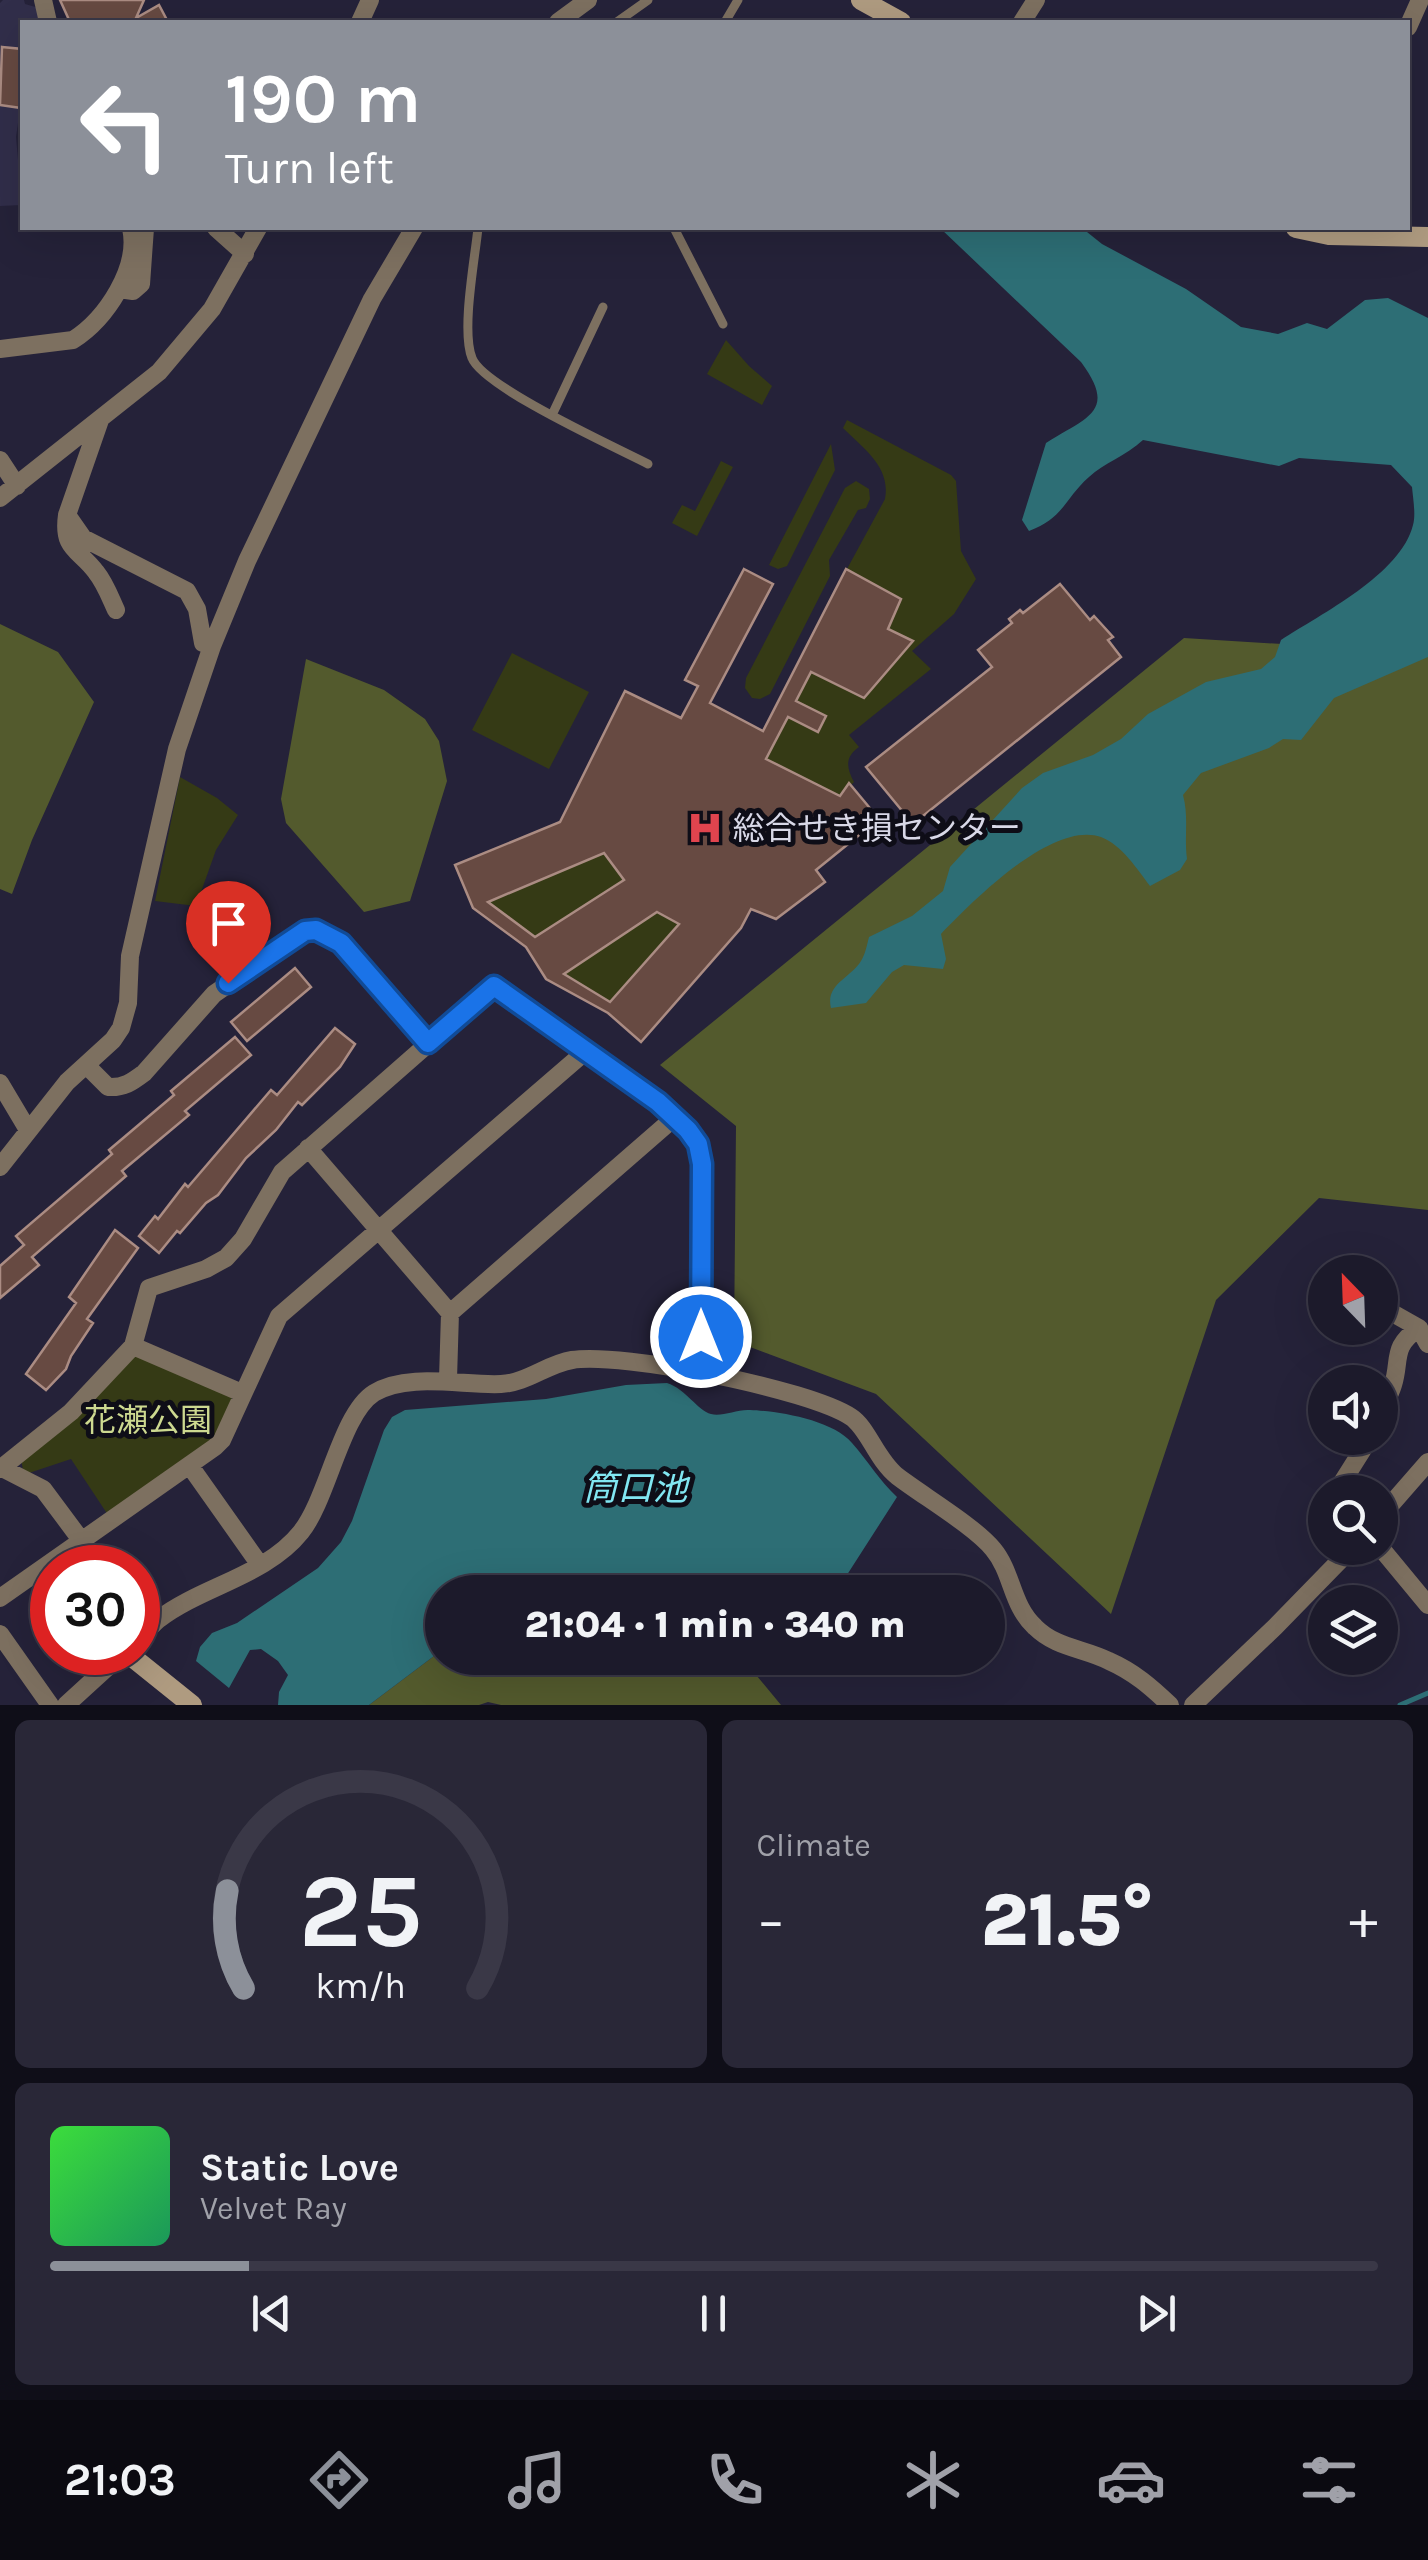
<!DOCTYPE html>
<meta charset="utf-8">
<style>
body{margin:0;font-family:Karla,"Noto Sans JP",sans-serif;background:#292737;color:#f1f3f6;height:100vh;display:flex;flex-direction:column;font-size:38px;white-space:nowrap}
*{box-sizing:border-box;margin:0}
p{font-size:32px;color:#a0a1a9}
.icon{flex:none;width:55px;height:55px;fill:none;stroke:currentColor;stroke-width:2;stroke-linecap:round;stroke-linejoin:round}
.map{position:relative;height:1705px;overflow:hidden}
.drawer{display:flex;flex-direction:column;gap:15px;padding:15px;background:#0f0e18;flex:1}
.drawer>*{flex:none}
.hud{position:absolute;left:20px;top:20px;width:1390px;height:210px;border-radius:0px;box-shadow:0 10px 40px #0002,0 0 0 2px #3a3847;background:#8c9099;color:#fff;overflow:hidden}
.needle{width:65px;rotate:337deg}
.tools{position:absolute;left:1308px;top:1255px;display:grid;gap:20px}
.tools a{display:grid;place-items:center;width:90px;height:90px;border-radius:50%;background:#1c1a2b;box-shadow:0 10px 40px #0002,0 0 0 2px #3a3847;font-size:50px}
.speed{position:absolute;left:30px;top:1545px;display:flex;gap:20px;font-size:50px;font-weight:700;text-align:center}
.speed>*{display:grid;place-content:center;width:130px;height:130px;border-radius:50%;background:#1c1a2b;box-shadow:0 10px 40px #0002,0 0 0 2px #3a3847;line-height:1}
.speed .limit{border:15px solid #d22;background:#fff;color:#111}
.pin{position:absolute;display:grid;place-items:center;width:85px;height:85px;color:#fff;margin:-102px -42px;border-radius:50% 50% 50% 0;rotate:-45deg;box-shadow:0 0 10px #0007}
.pin .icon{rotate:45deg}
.me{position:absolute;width:110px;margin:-55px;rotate:0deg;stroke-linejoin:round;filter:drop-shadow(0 0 8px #0008)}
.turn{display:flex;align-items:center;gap:35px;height:210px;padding:0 40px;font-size:45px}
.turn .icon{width:130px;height:130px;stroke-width:2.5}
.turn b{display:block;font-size:70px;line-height:85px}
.big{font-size:75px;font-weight:800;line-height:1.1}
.drawer .widget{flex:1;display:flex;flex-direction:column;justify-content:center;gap:15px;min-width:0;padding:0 35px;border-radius:15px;background:#292737}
.drawer .dial{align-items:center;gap:0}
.dial svg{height:260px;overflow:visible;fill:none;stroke:#3a3847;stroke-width:7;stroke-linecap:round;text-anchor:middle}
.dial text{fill:#f1f3f6;stroke:none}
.song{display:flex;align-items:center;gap:30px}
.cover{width:120px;height:120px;border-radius:15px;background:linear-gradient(135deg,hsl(120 70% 55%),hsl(150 70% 35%))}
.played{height:10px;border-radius:5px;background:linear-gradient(90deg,#8c9099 15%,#3a3847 15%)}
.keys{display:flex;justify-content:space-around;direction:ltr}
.heat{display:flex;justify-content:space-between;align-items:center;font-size:55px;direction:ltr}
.drawer .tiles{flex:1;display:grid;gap:15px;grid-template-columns:1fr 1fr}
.widget:last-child{grid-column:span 2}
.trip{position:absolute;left:425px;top:1575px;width:580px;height:100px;border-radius:50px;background:#1c1a2b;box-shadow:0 10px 40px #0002,0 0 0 2px #3a3847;font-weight:800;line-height:100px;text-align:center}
.tab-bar{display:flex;height:160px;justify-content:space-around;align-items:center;background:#0b0a11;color:#a0a1a9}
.tab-bar .icon{width:70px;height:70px}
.tab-bar .current{color:#8c9099}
.tab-bar b{font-size:45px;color:#f1f3f6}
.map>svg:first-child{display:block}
.built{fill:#312e4a}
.green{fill:#353a15}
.forest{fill:#535a2d}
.water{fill:#2d6e75}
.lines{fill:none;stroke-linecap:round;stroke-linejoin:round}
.stream{stroke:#2d6e75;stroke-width:5}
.building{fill:#674a42;stroke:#ab8c83;stroke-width:2.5;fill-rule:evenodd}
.lane{stroke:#7d7060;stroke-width:9}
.street{stroke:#7d7060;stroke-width:18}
.secondary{stroke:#af9b80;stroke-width:20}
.route-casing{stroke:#114b97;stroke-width:25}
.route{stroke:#1a73e8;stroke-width:18}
.labels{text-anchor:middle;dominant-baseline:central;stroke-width:10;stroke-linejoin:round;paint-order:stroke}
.poi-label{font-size:32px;fill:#d8d8e7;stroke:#0e0d17;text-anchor:start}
.park-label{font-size:32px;fill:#cdd990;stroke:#0e0d17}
.water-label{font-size:35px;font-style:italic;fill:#81e6f2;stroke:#0e0d17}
</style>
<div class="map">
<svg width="1428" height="1705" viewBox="0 0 1428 1705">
<rect width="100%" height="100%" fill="#252239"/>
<path class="built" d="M3,0H24L25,4L39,8L42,22H22V118L18,123L16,137L22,205L0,206V3Z"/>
<path class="green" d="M726,340L749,366L772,386L762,405L707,374Z
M847,420L951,475L956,481L961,551L976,579L954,614L912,651L931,669L849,735L859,747C845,757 846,767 854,782L840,796L766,760L788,717L818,732L826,717L796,701L810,672L864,698L913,642L888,629L901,599L847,569L885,499C891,467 864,449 843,428Z
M831,444L835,470L787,566L778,569L769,565Z
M721,461L733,467L697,536L672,523L682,505L695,511Z
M856,481L869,489L870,499L866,508L858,510L829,560L830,576L770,694L760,699L752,698L745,688L746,678L845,488Z
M512,653L589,692L549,769L472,730Z
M180,777L217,798L238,815L216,850L196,906L155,901Z
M604,853L624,880L535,937L488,902Z
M657,912L679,924L610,1002L564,974Z
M138,1354L231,1394L232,1399L217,1436L108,1515L71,1459L29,1473L23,1470L21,1459L131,1357Z"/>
<path class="forest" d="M0,624L58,652L94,702L32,840L12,894L0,889Z
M1184,638L1428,653V1210L1319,1198L1216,1300L1111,1614L876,1394L734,1341L736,1126L660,1065Z
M306,659L384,690L425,719L439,741L447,781L410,901L364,912L286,823L281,799Z
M438,1653L442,1654V1658H742L781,1705H501L488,1702L479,1705H369Z"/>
<path class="water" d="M940,228H1082L1102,244L1186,289L1241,327L1278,334L1307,323L1327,329L1365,300L1388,298L1428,318V657L1334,698L1301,740L1283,739L1269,748L1201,773L1183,795C1189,817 1184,836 1187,859L1180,870L1150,886C1137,869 1122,845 1101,837C1052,820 972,902 941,934L946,959L943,969L904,965L892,972L866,1003L831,1008C825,984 851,978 861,961C865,955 867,945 869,937L912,916L943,891L950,867L1022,788L1043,773L1093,755L1121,739L1148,714L1206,682L1261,669L1275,657L1281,640C1321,614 1401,574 1413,525C1416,515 1413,498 1412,487L1391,465L1299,458L1279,466L1143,440C1126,456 1104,463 1089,477C1065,498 1064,518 1029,531L1022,520L1046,443C1087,417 1118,412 1081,362Z
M667,1383C686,1389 698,1411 711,1414C722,1417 737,1409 750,1410C778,1411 833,1420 852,1443C868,1461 879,1480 897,1497L836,1592H442V1654L438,1653L369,1705H278L279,1692L288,1675L278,1661L261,1649L250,1650L229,1688L196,1661L200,1647L212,1633L237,1623L318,1568L341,1542L352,1521L384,1430L392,1417L405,1410L546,1399L626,1385Z"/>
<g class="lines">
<path class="stream" d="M1400,1705L1428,1693"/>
</g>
<path class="building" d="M60,0H144L136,18L159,5L168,22H70Z
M2,47L22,49L21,108L0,105Z
M744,569L773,584L710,703L763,731L846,569L901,599L888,629L913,641L864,698L811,672L796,701L826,716L818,732L788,717L766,759L840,796L849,783L879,819L816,870L825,882L776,919L751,909L741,928L641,1042L608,1013L546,979L526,947L473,908L455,865L560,822L625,691L681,718L698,686L685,680ZM604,853L624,880L535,937L488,902ZM657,912L679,924L610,1002L564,974Z
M1060,584L1090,620L1094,616L1113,637L1108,640L1121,657L913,824L866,767L992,667L978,650L1012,623L1009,619L1020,610L1023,613Z
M295,968L311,987L247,1041L231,1022Z
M335,1028L355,1044L340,1067L302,1105L298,1102L276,1130L246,1158L218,1195L206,1203L180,1233L177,1231L159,1253L139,1236L155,1216L158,1219L185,1184L188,1187L271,1090L277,1095Z
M235,1037L251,1055L185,1111L189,1115L122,1171L126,1176L32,1257L39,1265L0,1298V1266L24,1245L16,1236L112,1154L109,1150L174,1095L171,1091Z
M115,1230L138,1248L87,1319L93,1323L71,1356L66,1369L46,1390L26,1374L76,1303L69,1297Z"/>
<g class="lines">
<path class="lane" d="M617,22L648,0
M725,22L738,0
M478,228C475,258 461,331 472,358C483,387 615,447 648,464
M674,228L723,324
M552,415L603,307"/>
<path class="street" d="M43,0L48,22
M360,22L370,0
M558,22L588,0
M1022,22L1036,0
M1408,27L1420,0
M216,228L245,254
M119,289L133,291L141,284L145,228
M0,349L73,340C106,319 140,268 131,228
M100,420L67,515L83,538L187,591L197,609L203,643L212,646
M0,460L17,486
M0,498L159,372L212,309L258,228
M67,515C62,550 79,549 96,572C105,583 110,597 116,610
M86,1065L108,1087C124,1088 132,1082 144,1073L214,994L305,931L316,930L341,943L428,1043
M0,1083L28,1130
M308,1148L450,1313
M0,1167L67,1082L113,1040L121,1028L128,1003L130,956L177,749L212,646L247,561L372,299L414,228
M1344,1271L1345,1272
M1380,1306L1419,1328
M133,1346L242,1393
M448,1379L450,1313L674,1118
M1380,1415C1384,1405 1390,1395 1393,1385C1401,1359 1391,1347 1419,1328L1428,1344
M190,1466L260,1565
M0,1467L43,1489L81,1540
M0,1469L71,1412L133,1346L149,1288L206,1269L226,1258L243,1239L282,1172L494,986L658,1101L698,1144L702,1164L701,1371
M1336,1492L1370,1438
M1380,1517L1428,1462
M1380,1547L1428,1605
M0,1598L215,1447L222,1440L279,1316L586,1051
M0,1634L50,1705
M138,1640C145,1633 152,1625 159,1619C202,1586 266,1576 301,1532C328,1498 341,1414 374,1393C408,1372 464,1386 501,1384C527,1383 547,1364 572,1360C622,1352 809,1389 851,1417C868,1428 876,1459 897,1476C923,1496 974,1526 993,1549C1013,1573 1011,1605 1035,1627C1056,1648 1083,1648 1109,1661C1134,1672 1151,1687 1170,1705
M66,1705L124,1652
M1193,1705L1275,1627L1352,1548"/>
<path class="secondary" d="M861,0L901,22
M1296,228L1329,235L1428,237
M126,1652L192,1705"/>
</g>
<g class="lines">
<defs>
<path id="route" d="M228,983L305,931L316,930L341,943L428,1043L494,986L658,1102L688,1130L698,1144L702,1164L701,1337"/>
</defs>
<use href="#route" class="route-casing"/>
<use href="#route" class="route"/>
</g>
<defs>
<symbol id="hospital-bare" viewBox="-9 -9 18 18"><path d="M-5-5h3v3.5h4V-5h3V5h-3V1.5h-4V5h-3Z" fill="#e0444e" stroke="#0e0d17" stroke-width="2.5" paint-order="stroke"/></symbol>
</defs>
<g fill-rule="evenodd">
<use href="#hospital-bare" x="680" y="803" width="50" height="50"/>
</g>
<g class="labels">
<g class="poi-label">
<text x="733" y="828">総合せき損センター</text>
</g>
<g class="park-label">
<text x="148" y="1420">花瀬公園</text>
</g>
<g class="water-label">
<text x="635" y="1488">筒口池</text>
</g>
</g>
</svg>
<div class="tools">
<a><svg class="needle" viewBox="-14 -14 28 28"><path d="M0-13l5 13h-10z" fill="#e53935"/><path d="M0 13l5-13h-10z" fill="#a0a1a9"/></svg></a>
<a><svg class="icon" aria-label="sound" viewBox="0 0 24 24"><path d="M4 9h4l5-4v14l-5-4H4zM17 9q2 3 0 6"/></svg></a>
<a><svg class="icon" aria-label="search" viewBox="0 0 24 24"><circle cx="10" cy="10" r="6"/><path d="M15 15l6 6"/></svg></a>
<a><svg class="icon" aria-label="layers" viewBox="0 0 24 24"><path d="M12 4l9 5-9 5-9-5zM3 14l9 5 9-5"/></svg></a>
</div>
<div class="speed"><div class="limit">30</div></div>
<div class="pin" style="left:228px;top:983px;background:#d93025"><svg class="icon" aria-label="arrive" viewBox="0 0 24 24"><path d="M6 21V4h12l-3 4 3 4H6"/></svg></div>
<svg class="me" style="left:701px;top:1337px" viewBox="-20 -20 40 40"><circle r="17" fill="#1a73e8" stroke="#fff" stroke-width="3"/><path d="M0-11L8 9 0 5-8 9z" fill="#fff"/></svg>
<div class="trip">21:04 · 1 min · 340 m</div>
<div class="hud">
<div class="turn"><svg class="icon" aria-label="left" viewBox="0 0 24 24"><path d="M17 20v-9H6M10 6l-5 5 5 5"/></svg><div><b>190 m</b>Turn left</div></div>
</div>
</div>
<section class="drawer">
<div class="tiles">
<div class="widget dial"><svg viewBox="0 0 100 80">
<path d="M14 69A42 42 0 1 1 86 69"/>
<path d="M14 69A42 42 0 0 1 9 39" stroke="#8c9099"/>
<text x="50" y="56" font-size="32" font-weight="700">25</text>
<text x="50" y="72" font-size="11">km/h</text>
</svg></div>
<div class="widget"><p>Climate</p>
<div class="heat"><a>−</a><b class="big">21.5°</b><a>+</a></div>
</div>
<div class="widget">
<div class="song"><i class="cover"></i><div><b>Static Love</b><p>Velvet Ray</p></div></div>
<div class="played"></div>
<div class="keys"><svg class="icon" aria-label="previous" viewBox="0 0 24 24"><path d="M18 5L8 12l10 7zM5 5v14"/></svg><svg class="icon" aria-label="pause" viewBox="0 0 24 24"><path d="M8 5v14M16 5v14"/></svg><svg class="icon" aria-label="next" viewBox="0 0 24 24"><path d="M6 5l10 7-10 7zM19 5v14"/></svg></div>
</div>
</div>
</section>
<nav class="tab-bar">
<b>21:03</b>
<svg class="icon current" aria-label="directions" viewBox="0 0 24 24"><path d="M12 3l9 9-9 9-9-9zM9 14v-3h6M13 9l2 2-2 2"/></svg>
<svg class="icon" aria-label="music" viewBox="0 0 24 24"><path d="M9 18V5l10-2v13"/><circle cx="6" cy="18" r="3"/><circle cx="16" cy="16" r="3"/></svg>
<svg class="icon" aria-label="phone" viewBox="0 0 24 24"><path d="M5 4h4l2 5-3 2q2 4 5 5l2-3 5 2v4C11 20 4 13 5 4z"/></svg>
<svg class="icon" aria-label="climate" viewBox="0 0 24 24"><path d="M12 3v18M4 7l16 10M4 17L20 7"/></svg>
<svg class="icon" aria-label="car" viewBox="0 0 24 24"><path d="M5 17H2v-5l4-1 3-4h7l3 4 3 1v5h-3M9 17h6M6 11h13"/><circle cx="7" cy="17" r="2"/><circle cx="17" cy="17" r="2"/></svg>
<svg class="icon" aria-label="filters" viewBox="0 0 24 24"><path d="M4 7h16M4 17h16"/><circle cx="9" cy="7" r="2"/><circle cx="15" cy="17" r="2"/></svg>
</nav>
